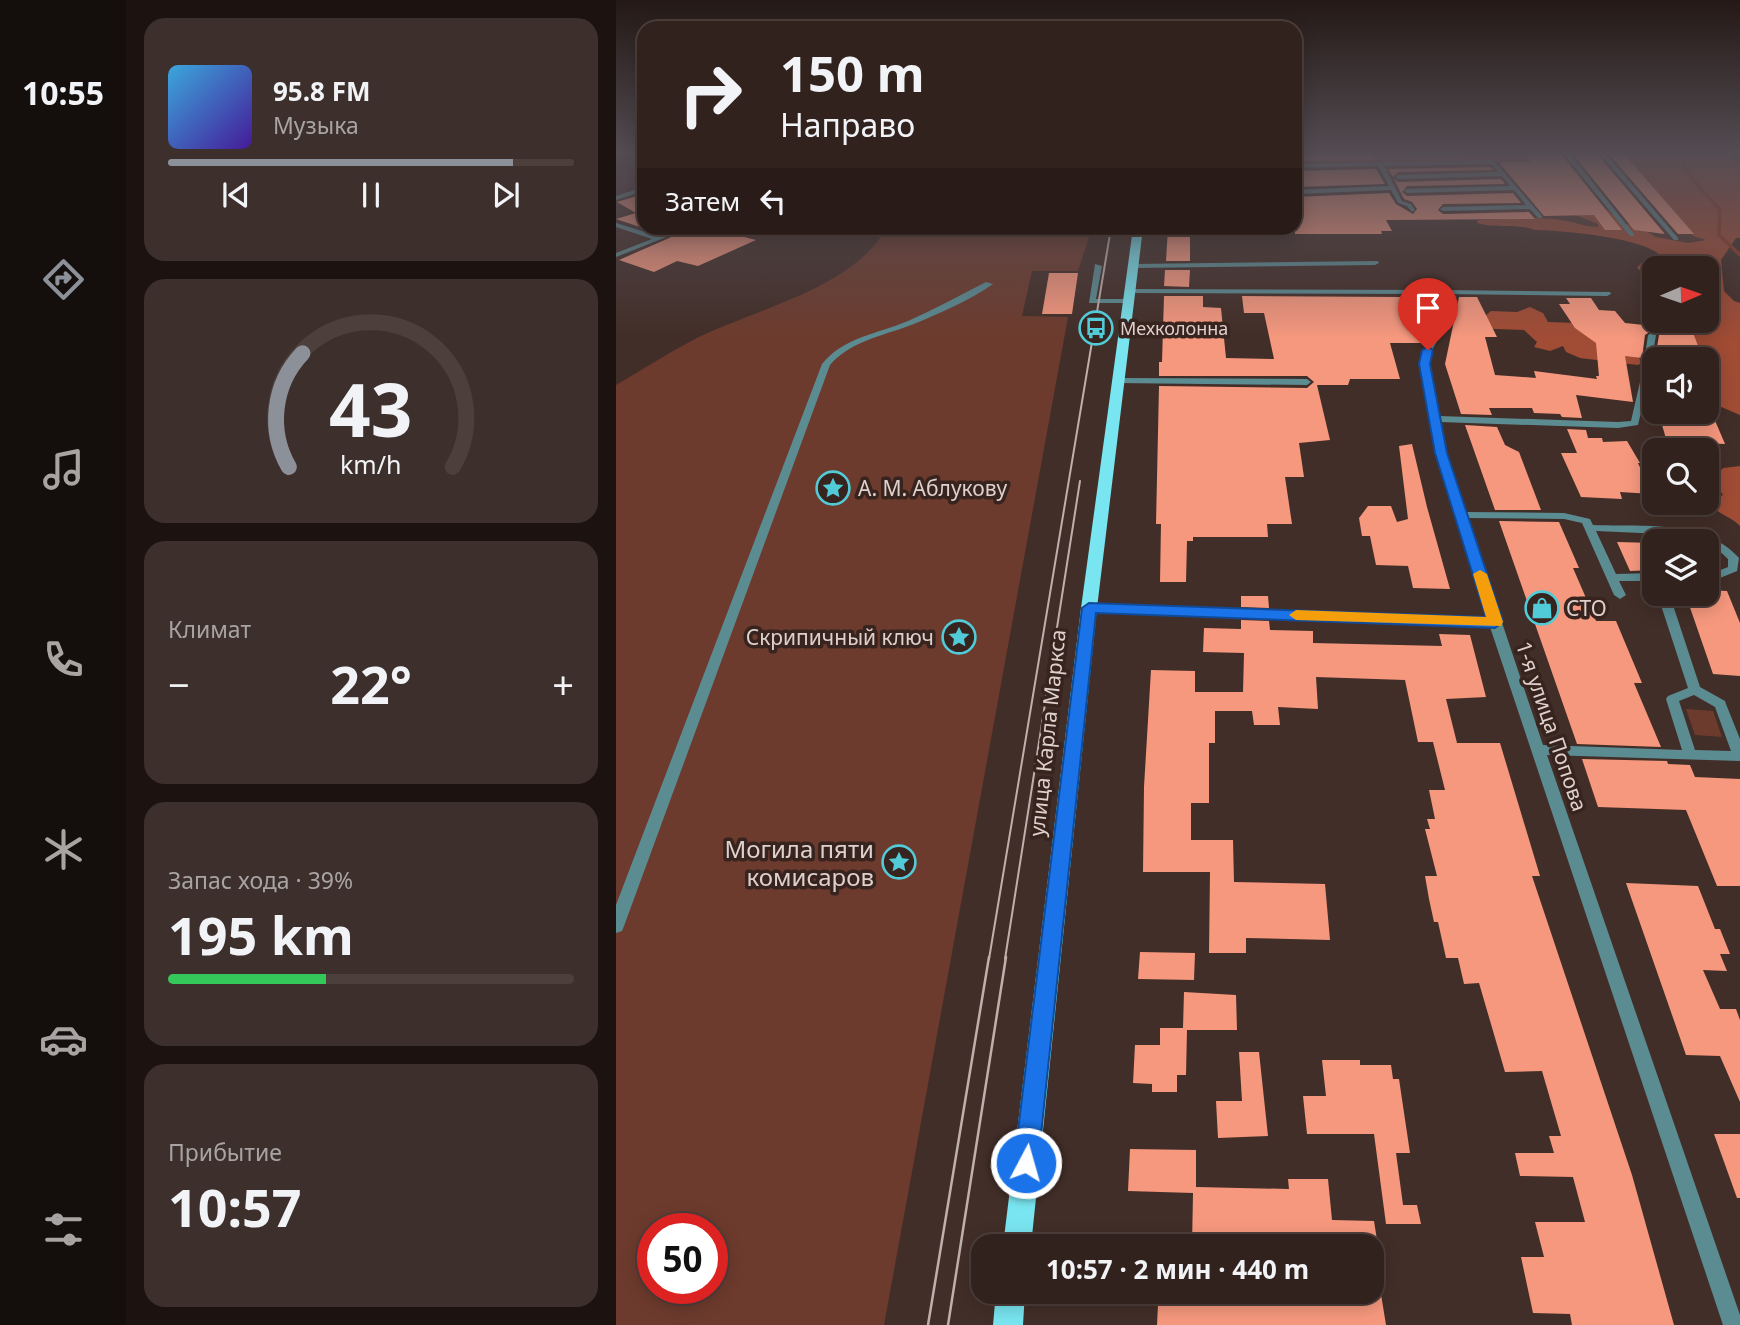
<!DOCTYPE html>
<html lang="ru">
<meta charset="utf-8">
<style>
body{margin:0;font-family:"Noto Sans",sans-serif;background:#3d2f2b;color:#f1f3f6;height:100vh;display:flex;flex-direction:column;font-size:26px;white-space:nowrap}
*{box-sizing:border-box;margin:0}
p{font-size:23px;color:#a8a4a4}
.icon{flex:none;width:38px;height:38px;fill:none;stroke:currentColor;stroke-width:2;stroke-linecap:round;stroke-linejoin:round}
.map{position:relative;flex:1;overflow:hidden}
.panel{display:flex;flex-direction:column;gap:18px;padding:18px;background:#1c1310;width:490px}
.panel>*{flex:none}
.top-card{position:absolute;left:21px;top:21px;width:665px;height:214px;border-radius:21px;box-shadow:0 4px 18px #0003,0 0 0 2px #4d3f3c;background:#32221e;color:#f1f3f6;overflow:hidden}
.needle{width:46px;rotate:88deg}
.tools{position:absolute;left:1026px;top:256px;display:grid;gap:14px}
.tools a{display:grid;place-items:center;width:77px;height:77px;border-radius:14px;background:#32221e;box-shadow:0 4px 18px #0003,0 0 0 2px #4d3f3c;font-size:35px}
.speed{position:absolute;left:21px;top:1213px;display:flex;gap:14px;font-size:35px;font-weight:700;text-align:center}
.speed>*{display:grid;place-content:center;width:91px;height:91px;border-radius:50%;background:#32221e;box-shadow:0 4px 18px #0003,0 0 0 2px #4d3f3c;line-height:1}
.speed .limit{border:10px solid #d22;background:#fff;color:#111}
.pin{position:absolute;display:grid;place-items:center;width:60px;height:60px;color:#fff;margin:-72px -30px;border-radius:50% 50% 50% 0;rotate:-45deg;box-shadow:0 0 7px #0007}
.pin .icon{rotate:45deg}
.me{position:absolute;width:77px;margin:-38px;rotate:6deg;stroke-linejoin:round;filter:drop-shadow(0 0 5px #0008)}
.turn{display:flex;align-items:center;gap:24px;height:147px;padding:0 28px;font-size:32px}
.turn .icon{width:91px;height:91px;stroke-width:2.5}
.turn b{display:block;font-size:49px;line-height:60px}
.then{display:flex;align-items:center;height:66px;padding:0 28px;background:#0003;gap:14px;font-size:26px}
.big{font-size:52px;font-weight:700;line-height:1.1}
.panel .widget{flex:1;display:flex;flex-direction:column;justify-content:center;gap:10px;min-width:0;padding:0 24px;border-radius:21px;background:#3d2f2b}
.panel .dial{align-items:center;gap:0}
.dial svg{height:182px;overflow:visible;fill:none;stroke:#4d3f3c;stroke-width:7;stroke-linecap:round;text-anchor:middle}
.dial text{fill:#f1f3f6;stroke:none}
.song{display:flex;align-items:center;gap:21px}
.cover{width:84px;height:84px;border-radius:10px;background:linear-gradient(135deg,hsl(200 70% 55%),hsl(260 70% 35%))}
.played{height:7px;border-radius:4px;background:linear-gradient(90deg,#8c9099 85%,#4d3f3c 85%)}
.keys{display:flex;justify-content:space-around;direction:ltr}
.heat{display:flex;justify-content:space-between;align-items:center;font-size:38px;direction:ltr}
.charge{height:10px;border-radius:5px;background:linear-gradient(90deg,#34c759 39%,#4d3f3c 0)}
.trip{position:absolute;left:355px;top:1234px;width:413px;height:70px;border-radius:21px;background:#32221e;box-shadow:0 4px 18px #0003,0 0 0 2px #4d3f3c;font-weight:700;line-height:70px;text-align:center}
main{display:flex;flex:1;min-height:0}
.menu{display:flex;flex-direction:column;width:126px;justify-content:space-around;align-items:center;background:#140e0c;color:#a8a4a4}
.menu .icon{width:49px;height:49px}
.menu .current{color:#8c9099}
.menu b{font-size:32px;color:#f1f3f6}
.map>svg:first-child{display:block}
.built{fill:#51362e}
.green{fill:#6d3b2d;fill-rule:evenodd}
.forest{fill:#a14c35}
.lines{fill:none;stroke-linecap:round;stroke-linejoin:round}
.stream{stroke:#8d3a23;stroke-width:3.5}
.building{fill:#f6987e}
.minor{fill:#5b8c92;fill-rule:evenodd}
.major{fill:#79e5f0;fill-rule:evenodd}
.tram-far1{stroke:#bfb0ad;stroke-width:2}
.tram{stroke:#bfb0ad;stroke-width:2.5}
.route{fill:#1a73e8;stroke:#114b97;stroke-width:2}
.slow{fill:#f59e0b}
.labels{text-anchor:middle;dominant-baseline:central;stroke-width:7;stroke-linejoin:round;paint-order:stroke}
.far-poi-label{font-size:18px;fill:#ded0cd;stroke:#38241e;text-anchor:start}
.poi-label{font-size:21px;fill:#ded0cd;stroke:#38241e;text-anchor:start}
.street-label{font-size:21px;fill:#ded0cd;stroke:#38241e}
.near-poi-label{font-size:24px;fill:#ded0cd;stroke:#38241e;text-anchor:end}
</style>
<main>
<nav class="menu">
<b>10:55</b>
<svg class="icon current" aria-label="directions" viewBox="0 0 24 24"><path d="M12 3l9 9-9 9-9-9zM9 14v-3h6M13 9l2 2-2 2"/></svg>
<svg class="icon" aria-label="music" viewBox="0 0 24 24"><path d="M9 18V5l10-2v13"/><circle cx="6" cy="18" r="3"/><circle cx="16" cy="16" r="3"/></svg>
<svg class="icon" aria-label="phone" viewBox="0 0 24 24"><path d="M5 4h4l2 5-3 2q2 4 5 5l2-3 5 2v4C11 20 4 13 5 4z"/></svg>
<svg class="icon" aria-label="climate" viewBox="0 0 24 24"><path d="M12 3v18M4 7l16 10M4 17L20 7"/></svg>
<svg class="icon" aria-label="car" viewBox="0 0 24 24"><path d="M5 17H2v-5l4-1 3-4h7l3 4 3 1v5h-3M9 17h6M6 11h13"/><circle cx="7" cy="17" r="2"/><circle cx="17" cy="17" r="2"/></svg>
<svg class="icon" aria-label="filters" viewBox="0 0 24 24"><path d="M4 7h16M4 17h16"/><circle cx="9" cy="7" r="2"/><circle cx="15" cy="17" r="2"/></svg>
</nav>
<section class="panel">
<div class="widget">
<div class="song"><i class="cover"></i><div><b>95.8 FM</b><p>Музыка</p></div></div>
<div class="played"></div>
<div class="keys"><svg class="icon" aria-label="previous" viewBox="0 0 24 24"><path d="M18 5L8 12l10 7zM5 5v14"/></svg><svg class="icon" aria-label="pause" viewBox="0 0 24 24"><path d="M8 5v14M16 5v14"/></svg><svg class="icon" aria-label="next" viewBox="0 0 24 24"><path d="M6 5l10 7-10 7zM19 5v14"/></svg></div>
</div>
<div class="widget dial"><svg viewBox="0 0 100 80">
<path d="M14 69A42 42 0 1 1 86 69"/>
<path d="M14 69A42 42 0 0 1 20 19" stroke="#8c9099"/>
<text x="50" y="56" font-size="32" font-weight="700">43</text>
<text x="50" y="72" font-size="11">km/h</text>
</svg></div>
<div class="widget"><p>Климат</p>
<div class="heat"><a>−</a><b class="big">22°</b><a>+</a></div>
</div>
<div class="widget"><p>Запас хода · 39%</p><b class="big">195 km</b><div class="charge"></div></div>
<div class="widget"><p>Прибытие</p><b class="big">10:57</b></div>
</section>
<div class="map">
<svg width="1124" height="1325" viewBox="0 0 1124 1325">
<rect width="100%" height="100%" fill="#422e28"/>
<path class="built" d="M679,154H1027L1106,252L787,201L765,166L679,165Z"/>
<path class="green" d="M270,228H476L462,271H416L406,316L452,317L268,1325H0V385C26,370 52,353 79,339C136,310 239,288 270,228ZM37,1228H96V1288H37Z
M1070,709L1097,711L1106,737L1079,735Z"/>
<path class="forest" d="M782,154H903L923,160L971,193L1007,223L1025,228L1040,237L1072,243L1090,240L1077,236L1010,162L1011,156L1112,154L1124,163V238H1120L1105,260L1108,291L1118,301L1124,303V415L1103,406L1090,394V359H1085L1065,328L1051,320H1090V268H1038V281L1021,268L1026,262L1049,260C1034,237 948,231 919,230C900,223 881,229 861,223L862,220C890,220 923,215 950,221C962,223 970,227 982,227V224L925,201L891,164L885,161L693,163L766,158Z
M914,307L927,313L932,322L960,323L1016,346L1026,363L1022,365L964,358L950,352L947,346L934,351L918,347L921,342L908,330L855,328L875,311L901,312Z
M1124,466V526C1115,516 1101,515 1094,502L1107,495L1097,479L1107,468Z"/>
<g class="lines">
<path class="stream" d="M1063,154L1077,180L1104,210L1103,235L1124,255"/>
</g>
<path class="building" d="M679,154H755L760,160L679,161Z
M910,154H945L1006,230H989L978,215L928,216L885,165L884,162H915Z
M957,154H981L1049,234L1018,230Z
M993,154H1008L1078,234H1062Z
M874,167L877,170L782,172L777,177L772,169Z
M760,169L769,184L679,187V171Z
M778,179L782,182L885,179L889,184L791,186L786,192L791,196L897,193L905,203L827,204L822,210L827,214L913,212L919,219L770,220L776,231H765L766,234H679V197L773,193L780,204L797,214L801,209L796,202L788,199Z
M28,194V228H58L42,233L0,219L20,213L1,202Z
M76,228H93L140,240L82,266L61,261L38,272L3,260Z
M552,228H574V261H550Z
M549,270H574L573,287L548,286Z
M433,273H462L456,314H426Z
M548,296H587V307L605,308L610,358L658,359L648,313H628L626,296L787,297L806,343H774L784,379H734L732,385H701L714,440L683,443L688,477H669L676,524H651L652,537H577V541H571L570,582H544L545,524H540L543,386L691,388L698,382L691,376H543V362H546Z
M843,297H861L881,337H869L879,375L920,378L918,371L981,379L980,376H983L980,343L959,328L943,304H954L950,298H975L983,310L999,311L1009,323L1076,330L1087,359H1039L1043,335L1035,331L1029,335L1026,358L1009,356L1017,402L960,395L966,418L946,417L944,414L918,413L916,408H873L876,415L845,414L829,364Z
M1068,411H1095L1109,444L1051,442L1044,418L1071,420Z
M849,425L881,427L889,445L903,452L925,510H879Z
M951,429L970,430L972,438H986L987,442L1011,441L1024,463H1022L1036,494L1004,492L1006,499L965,497L945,453H961Z
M796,444L811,507L834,589L797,588L792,566L760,565L754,536H746L743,518L752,506H775L781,522L792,519L783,446Z
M883,521L943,522L963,568H957L980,621H1000L1026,683H1018L1045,747L961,744Z
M1001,542L1038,543V570L1014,571Z
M1090,590L1111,591L1124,623V676L1097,674L1069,593H1090Z
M625,596H652L653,608L625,607Z
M625,620L653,621L654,630L697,631V643L826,646L823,634L854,635L870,697L830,699L841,743H884L924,876H916L1016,1175L1058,1325H956L954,1314L917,1313L905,1257H928L919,1222H969L957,1177L904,1176L899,1153H938L933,1136H945L926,1071L889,1072L863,983L848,984L842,958H830L822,922H818L813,899L809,876H821L809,829H814L811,819H819L813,790H829L817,742H802L789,680L700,677L702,709L662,707L664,725H638L636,711H599V743H593V803H575V840H617L618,882L709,884L714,940L630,938V953H593L594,872H527L528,787L535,670L579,671V692H627L628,653L587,652L588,628L625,629Z
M966,759L1051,761L1052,764L1074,765L1079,777L1124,779V886H1101L1070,810L982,807Z
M1010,883L1082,886L1099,929H1104L1114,954H1104L1111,971L1087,970L1104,1009H1120L1124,1020V1102L1104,1056L1070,1055Z
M524,952L579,953L578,980L522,979Z
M568,992L620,995L621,1030H571L570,1075H561V1092H536V1084L517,1083L519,1045H544V1028H567Z
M623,1052H643L652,1136L602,1138L600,1101H626Z
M706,1060H744V1065H775L777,1079H783L794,1153H780L787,1205H801L805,1224H770L758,1134H691L687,1096H710Z
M1098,1134H1124V1198H1121Z
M514,1149L580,1150V1187L673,1189L672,1179H712L716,1220L758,1221L762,1246H576L577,1193L512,1191Z
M600,1294H765L770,1325H541L542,1305H585Z"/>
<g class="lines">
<path class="minor" d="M758,154L765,155L848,154L845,156L763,159Z
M948,154H954L1018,234V236H1014Z
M984,154H990L1062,238V240H1058Z
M877,160L926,216V218H922L914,209L827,211L824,209L827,207L910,205L898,190L791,193L788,191L791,189L894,186L886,176L782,179L779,177L782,175L883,172L875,164L768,166L786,201L795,204L799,210L796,212L791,206L782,203L775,190L679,194V190L773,186L762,166L679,168V164Z
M28,187V191L0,200V196Z
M0,223L42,236L65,228H73L0,257V253L36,239L0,227Z
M762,261L763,263L759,265L518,268L514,266L518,264Z
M479,264L486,266L480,299H517V303H473Z
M370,282L377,284C357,299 312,319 287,328C261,337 233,343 214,365L8,926L6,931L0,933V905L206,364C228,337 261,334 292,321C319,309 344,295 370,282Z
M512,289L825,290L994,292L995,294L991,296L829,294V327L816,350L813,364L823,416L1002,422L1015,421L1027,369L1032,335L1036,333L1040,335L1033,379L1022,425L1002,428L824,422L830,453L849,512L948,513L974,519L977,525C1025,527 1089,519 1123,558L1121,571L1104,578H1090V571H1102L1112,567V559L1098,546L1090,543V541H1084L1070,535L980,531L1000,574L1038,573V581H1003L1010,595L1004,599L998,595L966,523L948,519L851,518L927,745L1066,750L1050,699L1052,696L1072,688L1041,593H1053L1084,687L1109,701L1110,704L1124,739V761L931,755L1124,1315V1325H1107L874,627L473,612L467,608L473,604L872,619L820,453L805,364L808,350L821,327V294L515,293L511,291ZM1078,695L1099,707L1115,751L1079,750L1063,701Z
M503,378L691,379L695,382L691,385L500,383V379Z"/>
<path class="major" d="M517,228H527L481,608L415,1246H387L465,608Z
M380,1292H409L407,1325H377Z"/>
<path class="tram-far1" d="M373,959L495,228
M389,959L464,481"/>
<path class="tram" d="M312,1325L373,957
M332,1325L390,957"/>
</g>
<linearGradient id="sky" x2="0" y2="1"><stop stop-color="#241916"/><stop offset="0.45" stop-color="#544c53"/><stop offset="1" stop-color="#544c53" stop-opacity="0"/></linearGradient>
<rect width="1124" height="339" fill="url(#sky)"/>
<path class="route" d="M812,347L817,350L814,364L831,453L887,622L879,628L480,613L422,1163L419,1171L410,1175L401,1171L398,1163L466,608L473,603L870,617L819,453L803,364L806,350Z"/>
<path class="slow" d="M864,570L871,574L887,622L885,626L680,620L673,615L680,610L870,617L857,574Z"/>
<defs>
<symbol id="bus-ring" viewBox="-11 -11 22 22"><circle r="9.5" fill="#38241e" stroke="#52cbd8" stroke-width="1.5"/><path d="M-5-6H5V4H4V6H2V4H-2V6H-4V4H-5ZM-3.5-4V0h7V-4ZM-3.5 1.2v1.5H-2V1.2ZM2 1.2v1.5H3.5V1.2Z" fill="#52cbd8"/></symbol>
<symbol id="sight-ring" viewBox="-11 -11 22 22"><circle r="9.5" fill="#38241e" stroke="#52cbd8" stroke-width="1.5"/><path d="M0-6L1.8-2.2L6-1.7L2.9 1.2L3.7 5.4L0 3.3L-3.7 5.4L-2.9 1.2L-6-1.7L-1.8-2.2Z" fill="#52cbd8"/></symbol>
<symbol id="shop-ring" viewBox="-11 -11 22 22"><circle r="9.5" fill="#38241e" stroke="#52cbd8" stroke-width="1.5"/><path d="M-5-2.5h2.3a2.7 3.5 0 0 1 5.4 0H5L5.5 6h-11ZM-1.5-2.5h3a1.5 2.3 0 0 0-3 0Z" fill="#52cbd8"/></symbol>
</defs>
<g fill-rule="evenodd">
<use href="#bus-ring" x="461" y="309" width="38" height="38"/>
<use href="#sight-ring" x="198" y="469" width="38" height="38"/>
<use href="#shop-ring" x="907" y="589" width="38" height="38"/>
<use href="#sight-ring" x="324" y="618" width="38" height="38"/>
<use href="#sight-ring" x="264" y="843" width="38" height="38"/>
</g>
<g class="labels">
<g class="far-poi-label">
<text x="504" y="328">Мехколонна</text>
</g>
<g class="poi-label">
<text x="242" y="488">А. М. Аблукову</text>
<text x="950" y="608">СТО</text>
<text x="318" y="637" text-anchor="end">Скрипичный ключ</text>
</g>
<g class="street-label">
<text transform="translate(936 726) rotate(71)">1-я улица Попова</text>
<text transform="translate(431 733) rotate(-84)">улица Карла Маркса</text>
</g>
<g class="near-poi-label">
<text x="258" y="848">Могила пяти<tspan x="258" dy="28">комисаров</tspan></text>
</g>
</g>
</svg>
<div class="tools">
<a><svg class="needle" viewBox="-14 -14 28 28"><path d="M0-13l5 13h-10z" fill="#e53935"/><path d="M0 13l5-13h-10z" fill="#a8a4a4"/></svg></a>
<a><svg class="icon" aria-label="sound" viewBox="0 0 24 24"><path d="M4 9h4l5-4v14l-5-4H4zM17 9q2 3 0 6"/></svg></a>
<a><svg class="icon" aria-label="search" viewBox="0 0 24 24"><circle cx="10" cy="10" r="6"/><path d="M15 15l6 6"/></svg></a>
<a><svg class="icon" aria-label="layers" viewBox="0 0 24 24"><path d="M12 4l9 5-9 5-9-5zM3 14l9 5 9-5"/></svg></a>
</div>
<div class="speed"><div class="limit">50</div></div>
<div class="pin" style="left:812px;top:350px;background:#d93025"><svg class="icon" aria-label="arrive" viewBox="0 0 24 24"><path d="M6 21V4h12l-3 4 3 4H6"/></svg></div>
<svg class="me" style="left:410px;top:1163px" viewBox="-20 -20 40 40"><circle r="17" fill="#1a73e8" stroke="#fff" stroke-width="3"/><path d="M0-11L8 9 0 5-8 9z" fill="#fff"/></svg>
<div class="trip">10:57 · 2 мин · 440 m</div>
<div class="top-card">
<div class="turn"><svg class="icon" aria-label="right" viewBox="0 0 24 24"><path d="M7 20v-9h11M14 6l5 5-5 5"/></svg><div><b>150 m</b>Направо</div></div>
<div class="then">Затем<svg class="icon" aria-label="left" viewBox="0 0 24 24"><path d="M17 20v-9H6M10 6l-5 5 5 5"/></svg></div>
</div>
</div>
</main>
